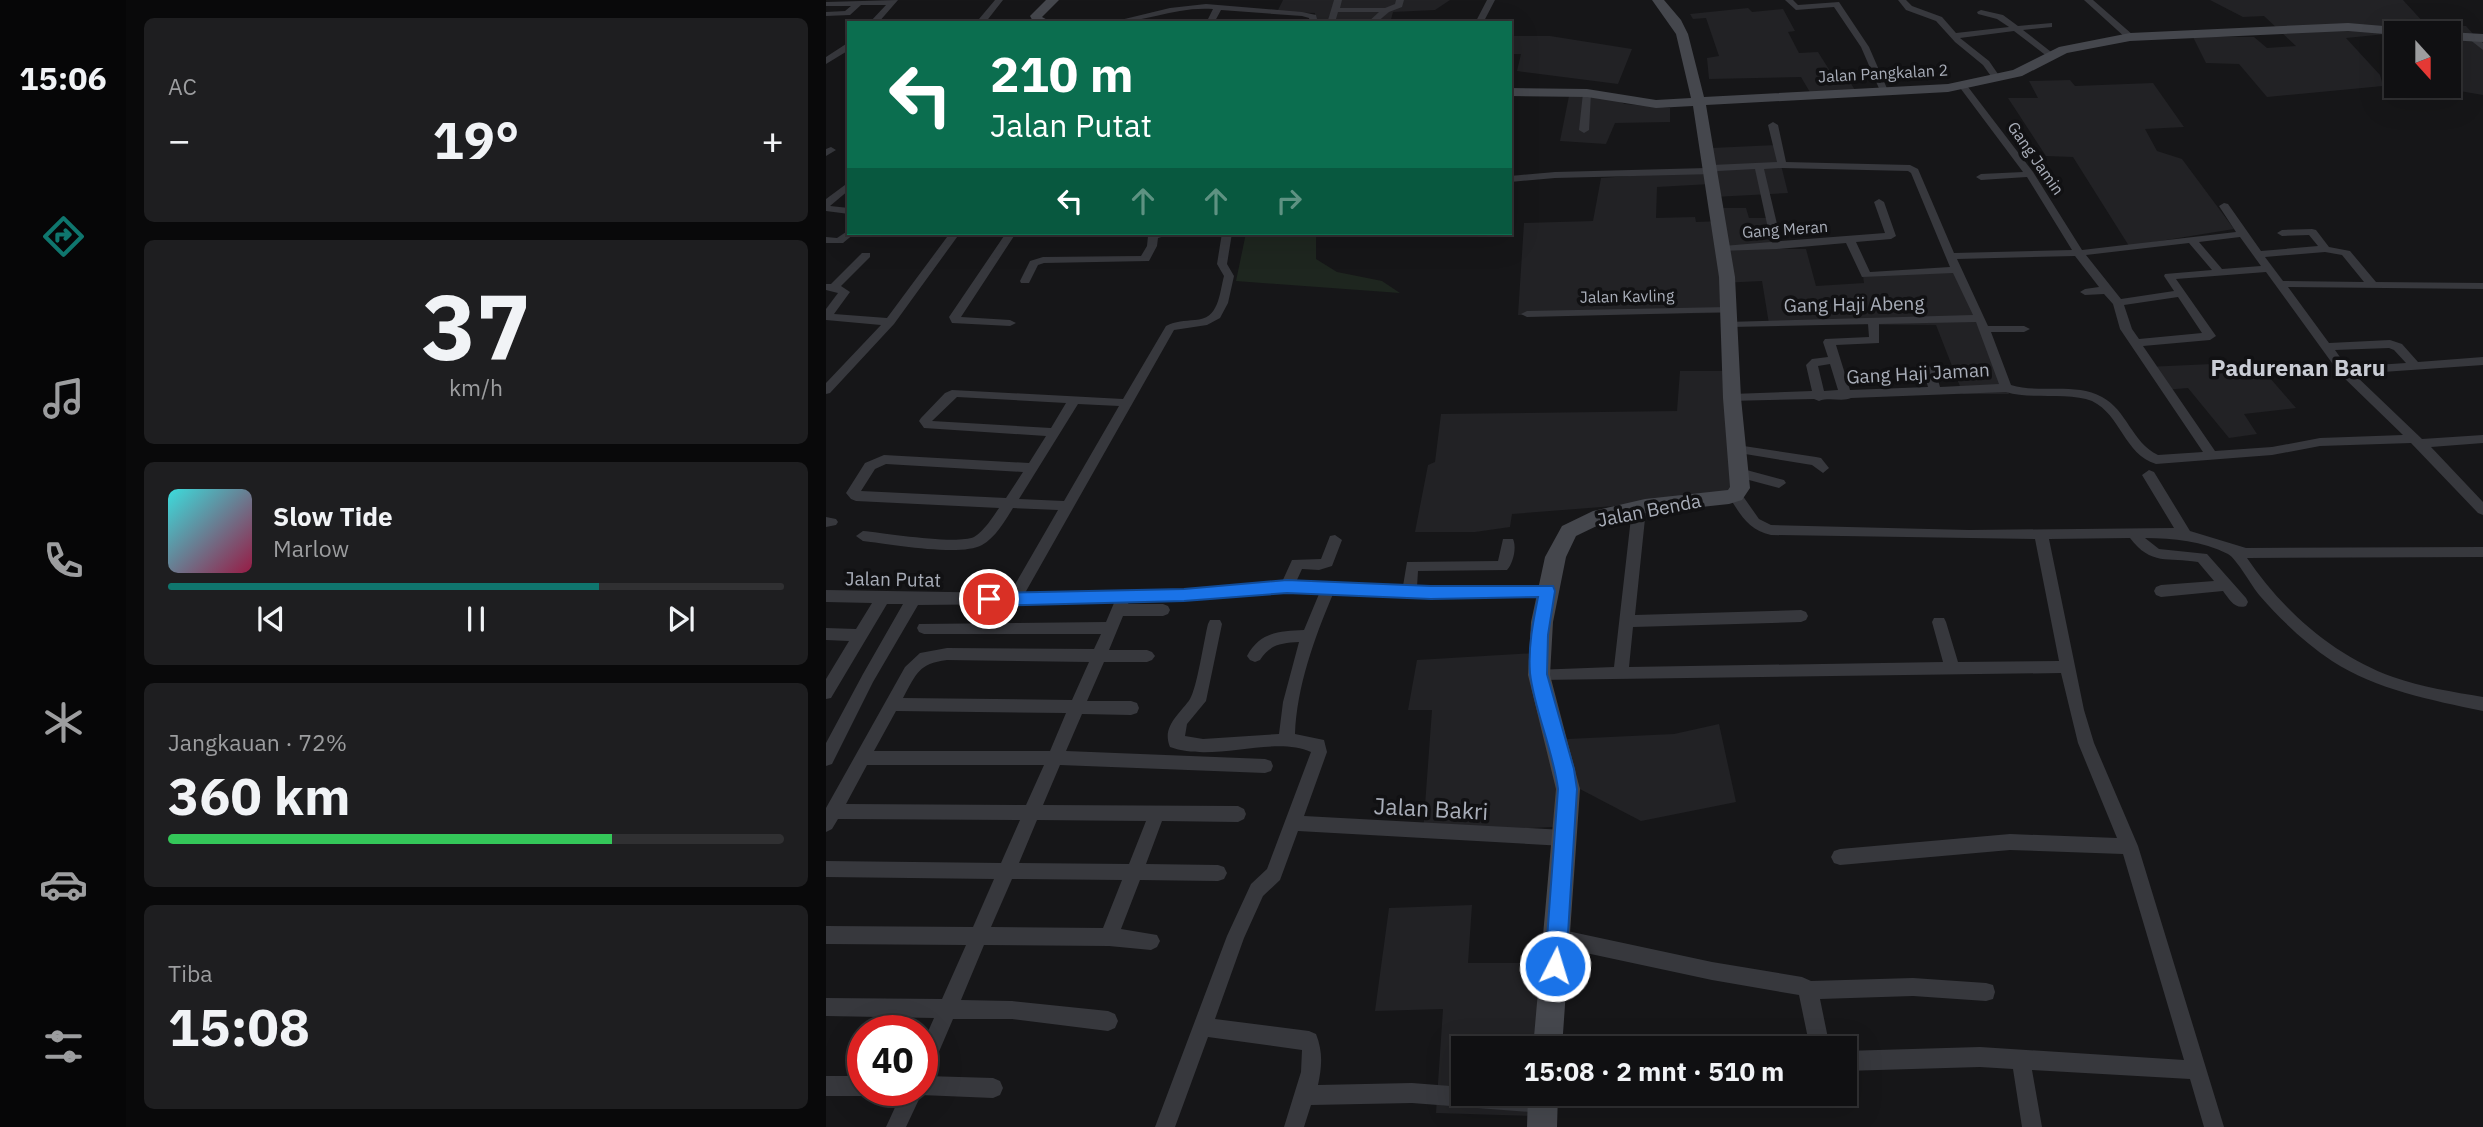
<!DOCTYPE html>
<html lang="id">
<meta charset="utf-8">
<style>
body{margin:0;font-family:"IBM Plex Sans",sans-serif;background:#1e1e20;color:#f1f3f6;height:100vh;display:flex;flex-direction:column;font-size:26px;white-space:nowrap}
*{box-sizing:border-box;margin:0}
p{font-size:23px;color:#9c9d9f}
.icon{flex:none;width:38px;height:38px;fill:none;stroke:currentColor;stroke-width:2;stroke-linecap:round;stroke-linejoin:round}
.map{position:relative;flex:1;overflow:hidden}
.details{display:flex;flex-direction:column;gap:18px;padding:18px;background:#09090a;width:700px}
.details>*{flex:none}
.hud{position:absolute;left:21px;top:21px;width:665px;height:214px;border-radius:0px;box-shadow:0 7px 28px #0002,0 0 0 2px #303032;background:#0b6e4f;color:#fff;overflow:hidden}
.needle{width:46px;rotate:159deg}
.buttons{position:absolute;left:1558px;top:21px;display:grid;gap:14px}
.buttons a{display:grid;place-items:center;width:77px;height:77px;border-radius:0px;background:#101012;box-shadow:0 7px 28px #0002,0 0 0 2px #303032;font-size:35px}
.speed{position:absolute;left:21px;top:1015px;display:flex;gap:14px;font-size:35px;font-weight:700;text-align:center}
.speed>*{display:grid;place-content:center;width:91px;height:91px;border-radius:50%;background:#101012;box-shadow:0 7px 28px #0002,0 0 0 2px #303032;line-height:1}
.speed .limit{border:10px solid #d22;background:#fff;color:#111}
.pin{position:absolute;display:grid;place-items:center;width:60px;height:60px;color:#fff;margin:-30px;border:4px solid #fff;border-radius:50%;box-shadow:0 2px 7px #0007}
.me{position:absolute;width:77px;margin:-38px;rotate:5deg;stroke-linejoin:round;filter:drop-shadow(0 0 5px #0008)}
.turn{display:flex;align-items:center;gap:24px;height:147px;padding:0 28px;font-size:32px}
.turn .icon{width:91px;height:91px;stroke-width:2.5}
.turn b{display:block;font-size:49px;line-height:60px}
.lanes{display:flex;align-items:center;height:66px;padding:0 28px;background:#0003;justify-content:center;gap:35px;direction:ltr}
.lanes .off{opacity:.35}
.big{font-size:52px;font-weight:800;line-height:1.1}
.details .widget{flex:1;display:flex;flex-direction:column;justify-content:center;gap:10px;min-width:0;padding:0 24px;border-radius:10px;background:#1e1e20}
.details .dial{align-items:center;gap:0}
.dial b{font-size:91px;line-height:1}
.song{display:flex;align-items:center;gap:21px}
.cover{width:84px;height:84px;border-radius:10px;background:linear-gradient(135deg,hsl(180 70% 55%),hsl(340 70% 35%))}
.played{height:7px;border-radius:4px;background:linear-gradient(90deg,#0f766e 70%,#303032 70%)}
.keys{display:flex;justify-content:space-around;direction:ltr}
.heat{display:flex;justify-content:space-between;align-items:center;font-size:38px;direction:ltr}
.charge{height:10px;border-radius:5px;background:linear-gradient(90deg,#34c759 72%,#303032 0)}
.trip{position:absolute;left:625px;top:1036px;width:406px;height:70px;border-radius:0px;background:#101012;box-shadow:0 7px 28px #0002,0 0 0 2px #303032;font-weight:800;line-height:70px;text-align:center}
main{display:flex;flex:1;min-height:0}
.dock{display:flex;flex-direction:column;width:126px;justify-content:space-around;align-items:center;background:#060607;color:#9c9d9f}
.dock .icon{width:49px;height:49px}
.dock .selected{color:#0f766e}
.dock b{font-size:32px;color:#f1f3f6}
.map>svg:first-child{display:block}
.built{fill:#222225}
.green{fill:#1e261f}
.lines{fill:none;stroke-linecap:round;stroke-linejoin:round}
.street{fill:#37383d;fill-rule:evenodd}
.secondary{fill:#45474d;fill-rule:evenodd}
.route{fill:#1a73e8;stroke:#114b97;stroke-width:2}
.labels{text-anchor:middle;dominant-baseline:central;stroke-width:7;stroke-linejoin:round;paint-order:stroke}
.far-street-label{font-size:16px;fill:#a8adb8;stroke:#111113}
.street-label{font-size:19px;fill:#a8adb8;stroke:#111113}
.quarter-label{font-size:23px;font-weight:bold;fill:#c9ccd4;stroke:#111113}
.near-street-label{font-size:23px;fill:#a8adb8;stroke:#111113}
</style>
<main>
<nav class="dock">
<b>15:06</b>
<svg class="icon selected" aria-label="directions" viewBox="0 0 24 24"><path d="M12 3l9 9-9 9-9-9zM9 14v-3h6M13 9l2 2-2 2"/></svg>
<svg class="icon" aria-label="music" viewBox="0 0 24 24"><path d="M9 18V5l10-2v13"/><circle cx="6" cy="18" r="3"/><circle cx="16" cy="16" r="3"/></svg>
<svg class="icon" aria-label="phone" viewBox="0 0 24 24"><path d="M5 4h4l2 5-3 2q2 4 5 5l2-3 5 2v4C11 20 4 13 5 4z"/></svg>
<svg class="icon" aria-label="climate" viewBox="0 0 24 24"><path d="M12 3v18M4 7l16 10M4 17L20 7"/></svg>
<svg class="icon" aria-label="car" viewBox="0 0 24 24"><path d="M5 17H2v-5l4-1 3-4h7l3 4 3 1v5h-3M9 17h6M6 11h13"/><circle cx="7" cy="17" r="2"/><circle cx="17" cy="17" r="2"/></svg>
<svg class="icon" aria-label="filters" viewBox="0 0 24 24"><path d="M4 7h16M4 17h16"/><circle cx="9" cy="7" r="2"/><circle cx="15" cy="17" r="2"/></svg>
</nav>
<section class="details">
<div class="widget"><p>AC</p>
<div class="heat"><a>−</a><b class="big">19°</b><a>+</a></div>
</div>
<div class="widget dial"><b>37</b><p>km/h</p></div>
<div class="widget">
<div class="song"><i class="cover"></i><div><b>Slow Tide</b><p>Marlow</p></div></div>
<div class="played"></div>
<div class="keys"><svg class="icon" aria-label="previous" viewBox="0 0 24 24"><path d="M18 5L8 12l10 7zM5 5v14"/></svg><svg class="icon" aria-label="pause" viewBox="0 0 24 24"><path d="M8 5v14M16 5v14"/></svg><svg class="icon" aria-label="next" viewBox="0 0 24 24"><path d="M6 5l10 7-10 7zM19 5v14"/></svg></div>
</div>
<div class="widget"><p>Jangkauan · 72%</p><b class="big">360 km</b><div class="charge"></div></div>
<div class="widget"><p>Tiba</p><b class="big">15:08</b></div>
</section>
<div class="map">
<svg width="1657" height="1127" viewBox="0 0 1657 1127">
<rect width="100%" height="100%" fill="#161618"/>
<path class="built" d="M457,0H624L609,10L567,12L564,23H487L489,13L451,12Z
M1384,0H1577L1599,24L1640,26L1657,45V95L1622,89L1617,86H1622V33H1570L1520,38L1554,75L1557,86L1441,97L1413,64L1380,63L1367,37H1428L1441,48L1470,46L1438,16L1417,17Z
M922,8L926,12L957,9L969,31L962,32L973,53L992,52L1009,79H1022L1031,93L985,94L975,77L883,79L881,58L893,56L880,18L867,19L864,14Z
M684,36H724L806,49L792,84L691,71L695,54H684Z
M1244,80L1249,86L1327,83L1358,127L1319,129L1331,151L1356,159L1408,229L1303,246L1247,157L1220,156L1182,98H1212L1203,81Z
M743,96L784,98L799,104L844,108V122L789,123L780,144L734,141Z
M950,145L962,193L888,197L885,184L831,187L830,218L869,217L870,222L897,221L895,208H920L923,218H942L948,249H980L990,286L1038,283L1037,276L1136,272L1183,394H1137L1110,325L943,324L936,281L895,283V313L692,315L698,223L767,221L775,178L888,170L886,148Z
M1430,362L1470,408L1418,414L1431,434L1403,438L1362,388L1338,390L1320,367Z
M854,371H906L910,486L903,497L686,514L684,527L649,532H589L602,465L609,462L615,414L851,411Z
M709,653L720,740L848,734L893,724L910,802L815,821L752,788L747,826L597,833L606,710H582L591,660Z
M646,905L642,963H723L715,1048H637V1094H710L708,1116L610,1113L617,1009L549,1011L563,908Z"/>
<path class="green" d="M420,233H490V259L511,272L556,281L574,293L410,281Z"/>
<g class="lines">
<path class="street" d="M72,0L52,23H43L60,5H35L24,15L0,16V12L19,11L25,6H0V2Z
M169,0H177L159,23H153V19Z
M508,0H516L514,8H559L569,4L570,0H578L576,7L563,12L550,23H541L553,12H512L510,19L522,23H507L502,20Z
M661,0H669L657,23H649Z
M959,0H967L972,5L1013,2L1043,47L1063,93L1062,95L1055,93L1035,47L1008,7L970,10Z
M1072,0H1080L1086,6L1116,17L1130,33L1183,27L1171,19L1152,14L1151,12L1155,10L1177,15L1192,26L1226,23V27L1197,30L1229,55L1222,57L1188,31L1134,38L1163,61L1174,77L1167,79L1157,65L1129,42L1110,21L1080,10Z
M1258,0H1267L1307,35V39H1301Z
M380,4L476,12L490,15L492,23H484L483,18L476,16L395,10L388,23H380L387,9C351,6 317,23 282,23L344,8Z
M1643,35H1649L1657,43V50L1643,39Z
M20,44H23V50L0,64V57Z
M1136,82L1139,83L1207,172L1256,250L1410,232L1393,206L1398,203L1402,204L1435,251L1492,246L1483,235L1456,236L1451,233L1456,230L1486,229L1490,230L1503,247L1524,251L1550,282L1657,283V289L1462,287L1503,343L1564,340L1576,344L1592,362L1657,357V365L1528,374L1596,439L1657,435V443L1605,447L1657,502V515L1652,513L1585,443L1494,446L1446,455L1330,464C1298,454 1295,415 1266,401C1244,392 1206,400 1180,392L1025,398C1017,402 1003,397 993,401L988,399L902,401L900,398L902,395L906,394L986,391L980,365L986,359L1002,357L997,342L999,339L1043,337L1042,324L904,327L900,326V322L1147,315L1127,273L1036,277L1020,243L951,249L893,251L892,249L897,246L945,242L929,169L892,171L887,174L729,178L684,182V176L729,172L881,168L886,165L951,162L942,125L947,122L952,125L960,162L1084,165L1092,169L1128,253L1246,250L1201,177L1155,180L1150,177L1155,174L1197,172L1132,85ZM956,168L1082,171L1085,173L1124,267L1044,272L1030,242L1065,239L1070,236L1058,202L1053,199L1048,202L1059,233L955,241L938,169ZM1414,237L1435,266L1396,269L1373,242ZM1363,243L1386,270L1339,274L1338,276L1348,291L1295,299L1260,255ZM1499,252L1516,255L1538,282L1457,281L1439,257ZM1249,256L1273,287L1259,289L1254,292L1259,295L1278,294L1287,304L1294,329L1377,452L1332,455C1306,443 1301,410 1276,397C1249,382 1214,394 1185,385L1165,332H1198L1204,329L1198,326H1162L1131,259ZM1440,272L1514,374L1577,435L1494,438L1446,447L1389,451L1317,346L1384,340L1390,336L1350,279ZM1352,297L1376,333L1313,339L1306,329L1298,305ZM1150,322L1173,384L1114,387L1109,370L1103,366L1097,370L1102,387L1024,390L1010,345L1053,343V324ZM1563,348L1568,350L1580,363L1521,367L1509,350ZM1004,364L1012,390L998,391L992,366Z
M761,90L765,93L763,130L758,133L753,130L757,93Z
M5,147L10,150L0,156V149Z
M23,182V190L4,206L23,208V214L0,211V199Z
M23,230V233H29L17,243H0V237L11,238Z
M124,233H134L68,324L4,393L0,394V383L55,325L0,320V309L12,293L0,290V284H5L36,253H44V257L15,286L24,292L8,314L61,318Z
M180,233H190L135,317L184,320L190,323L184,326L126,323L123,317Z
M328,233H349L332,238L331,246L323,261L218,263L212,265L203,283H195L194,281L204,261L217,257L315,256L321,246L322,236Z
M396,233H406L401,264L408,276L402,303L394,318L381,325L348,330L199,593L358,589L456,582L466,560L495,559L504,536L509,535L516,540L506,566L493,570L476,569L470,582L577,586L581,562L672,561L677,539H687C691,548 687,563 681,570L592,571L591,587L721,585L726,587L728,591L726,595L605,599L507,594C488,639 471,686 469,734L498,740L501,752L478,816L738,830L744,832L747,838L744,844L738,846L472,831L454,880L437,896L418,938L389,1019L483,1031L490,1034C497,1052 496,1066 492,1085L586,1083L637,1087V1094H718L723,1096L726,1103L723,1110L716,1113L586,1103L485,1105L478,1127H458L475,1072L476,1050L382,1037L349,1127H329L401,936L425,884L441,869L485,752C447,735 388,763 344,747C335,726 355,713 364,699C371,688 378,640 382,624L384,620H394L396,624L380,701L361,724L359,736L377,739L453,734L457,702L473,642C456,643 444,644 434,660L429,662L424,660L421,656C434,632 453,631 478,630L493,594L461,592L303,602L302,604H337L342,606L344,610L342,614L337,616H297L283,650H321L326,652L329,656L326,660L321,662H278L261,701H305L311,703L313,708L311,713L305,715L256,714L240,751L439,759L445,761L447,766L445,771L439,773L234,765L217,805L412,806L418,809L420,814L418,819L412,822L336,821L320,864L392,865L398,867L401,873L398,879L392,881L314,880L295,929L331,935L334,941L331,947L325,950L283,946L158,945L135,1000L186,1001L282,1011L289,1014L292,1021L289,1028L282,1031L186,1019H127L103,1075L100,1076L167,1078L174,1081L177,1088L174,1095L167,1098L95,1095L80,1127H60L77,1090H96V1045L108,1018L0,1016V998L116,999L140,945L0,944V926L147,927L168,879L0,877V861L175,863L194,820L12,819L6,829L0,832V808L79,667L94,653L121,648L268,649L275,634H98L93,632L91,628L93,624L280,622L288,603L92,605L47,682L6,764L0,766V743L37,674L77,604H61L5,698L0,699V679L23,641L0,640V628L30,629L46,603L0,602V590L184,593L232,510L187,508C179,521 169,538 156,545C135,557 63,544 37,541L30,536L37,531C59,533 130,545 148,537C158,531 167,517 173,508L30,501L25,499L20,493L39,463L58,455L203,463L220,436L98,428L93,421L95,418L119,393L126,390L297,399L340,326C350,321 358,321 369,320C393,319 393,295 398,276L391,264ZM131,397L240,403L225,428L106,421ZM252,404L293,406L238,501L193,499ZM60,464L197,472L180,498L35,491L49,469ZM121,660L263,662L246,700L77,698C91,673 92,664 121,660ZM70,711L240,713L224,751H48ZM41,765H218L200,805L20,804ZM211,820L320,821L303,864L193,863ZM186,879L296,880L277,928L165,927Z
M902,307L908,310L906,312L701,317L695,314L701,311Z
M911,445L990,457L995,458L1003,468L997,473L986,465L907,452L905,449Z
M913,468L958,480L960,483L953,488L908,476L907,473L908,470Z
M1323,470L1328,472L1364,531L1420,548L1657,547V557L1421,558C1456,610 1508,656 1567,677C1596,687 1627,692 1657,697V711C1605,700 1551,690 1506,661C1479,643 1455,620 1434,596C1426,587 1411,559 1402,554C1376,541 1348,538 1319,538L1333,549L1381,554L1420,598L1422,602L1420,606C1409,610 1403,599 1397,591L1335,597L1330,595L1328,591L1330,587L1335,585L1388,581L1372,562C1342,557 1325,566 1304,538L1223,539L1258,710L1268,743L1312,846L1398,1127H1378L1364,1079L1206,1070L1216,1127H1196L1187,1069L1154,1067L1018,1071V1051L1154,1047L1358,1060L1297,854L1184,850L1014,865L1008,863L1005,857L1008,851L1014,849L1184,834L1291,838L1252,743L1235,673L713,680L708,678L705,674L708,670L788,667L806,509L813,504L820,509L809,615L975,610L980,612L982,616L980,620L975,622L807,627L803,667L1117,662L1106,622L1108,618H1118L1120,622L1132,662L1233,661L1209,539L945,535C922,530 914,514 902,495L904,492H914L933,519L945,525L1143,530L1348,528L1316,475Z
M0,517L10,519L12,522L10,525L0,527Z
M732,929L886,962L976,977L985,981L1087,978L1160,983L1167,985L1169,992L1167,999L1160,1001L1087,996L994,999L1004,1048H984L973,995L886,980L732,947L726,944L723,938L726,932Z
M0,1076H37V1090H45L37,1096H0Z"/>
<path class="secondary" d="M220,0H233L216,17L227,23H208L204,16Z
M826,0H838L855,20L862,34L878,97L1122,84L1187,70L1233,47L1304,33L1522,23L1593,29L1599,33L1570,35L1522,31L1304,41L1241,53L1196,76L1122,92L880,105L909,277L915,398L924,488L916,500L903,504L819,513L779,522L750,536L740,557L727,622L724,675L754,789L736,1048H707L730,789L702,675L705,622L719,557L736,526L767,511L819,499L902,490L904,487L897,398L893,277L867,106L830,108L761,97L684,96V88L761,89L830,100L865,98L850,34Z
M1622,32L1657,34V42L1622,40V33H1618Z
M702,1094H732L731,1127H701Z"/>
</g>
<path class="route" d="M461,580L605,586H727L729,591L722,635L721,674L748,769L751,789L740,966L737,973L729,976L722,973L719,966L732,789C727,750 708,709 704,673C702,647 707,622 712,597L605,599L461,593L358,601L163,606L155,599L163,593L358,589Z"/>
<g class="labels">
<g class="far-street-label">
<text transform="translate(1057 73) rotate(-3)">Jalan Pangkalan 2</text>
<text transform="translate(1210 158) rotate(55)">Gang Jamin</text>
<text transform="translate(959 229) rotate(-4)">Gang Meran</text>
<text transform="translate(801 296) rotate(-1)">Jalan Kavling</text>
</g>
<g class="street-label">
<text transform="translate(1028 304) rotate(-1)">Gang Haji Abeng</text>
<text transform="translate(1092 373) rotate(-3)">Gang Haji Jaman</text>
<text transform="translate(823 510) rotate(-11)">Jalan Benda</text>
<text transform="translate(67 579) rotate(1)">Jalan Putat</text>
</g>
<g class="quarter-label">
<text x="1472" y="367">Padurenan Baru</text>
</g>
<g class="near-street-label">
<text transform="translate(605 808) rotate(3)">Jalan Bakri</text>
</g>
</g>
</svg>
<div class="buttons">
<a><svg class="needle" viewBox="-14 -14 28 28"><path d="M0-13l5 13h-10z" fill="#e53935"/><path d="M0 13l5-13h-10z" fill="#9c9d9f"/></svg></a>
</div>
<div class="speed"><div class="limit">40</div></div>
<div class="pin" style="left:163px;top:599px;background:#d93025"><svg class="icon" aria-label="arrive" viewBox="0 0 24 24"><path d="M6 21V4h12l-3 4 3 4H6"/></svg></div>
<svg class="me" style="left:729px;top:966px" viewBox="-20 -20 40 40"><circle r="17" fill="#1a73e8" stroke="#fff" stroke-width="3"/><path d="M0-11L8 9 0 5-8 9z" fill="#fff"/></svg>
<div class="trip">15:08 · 2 mnt · 510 m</div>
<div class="hud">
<div class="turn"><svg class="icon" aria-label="left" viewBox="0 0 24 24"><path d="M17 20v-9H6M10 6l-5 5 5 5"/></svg><div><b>210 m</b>Jalan Putat</div></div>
<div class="lanes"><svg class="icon" aria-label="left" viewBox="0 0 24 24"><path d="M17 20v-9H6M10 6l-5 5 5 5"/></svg><svg class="icon off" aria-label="ahead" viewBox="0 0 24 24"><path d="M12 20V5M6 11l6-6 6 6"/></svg><svg class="icon off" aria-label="ahead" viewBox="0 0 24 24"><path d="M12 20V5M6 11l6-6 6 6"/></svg><svg class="icon off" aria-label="right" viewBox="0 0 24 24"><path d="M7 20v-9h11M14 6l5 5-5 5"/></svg></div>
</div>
</div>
</main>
